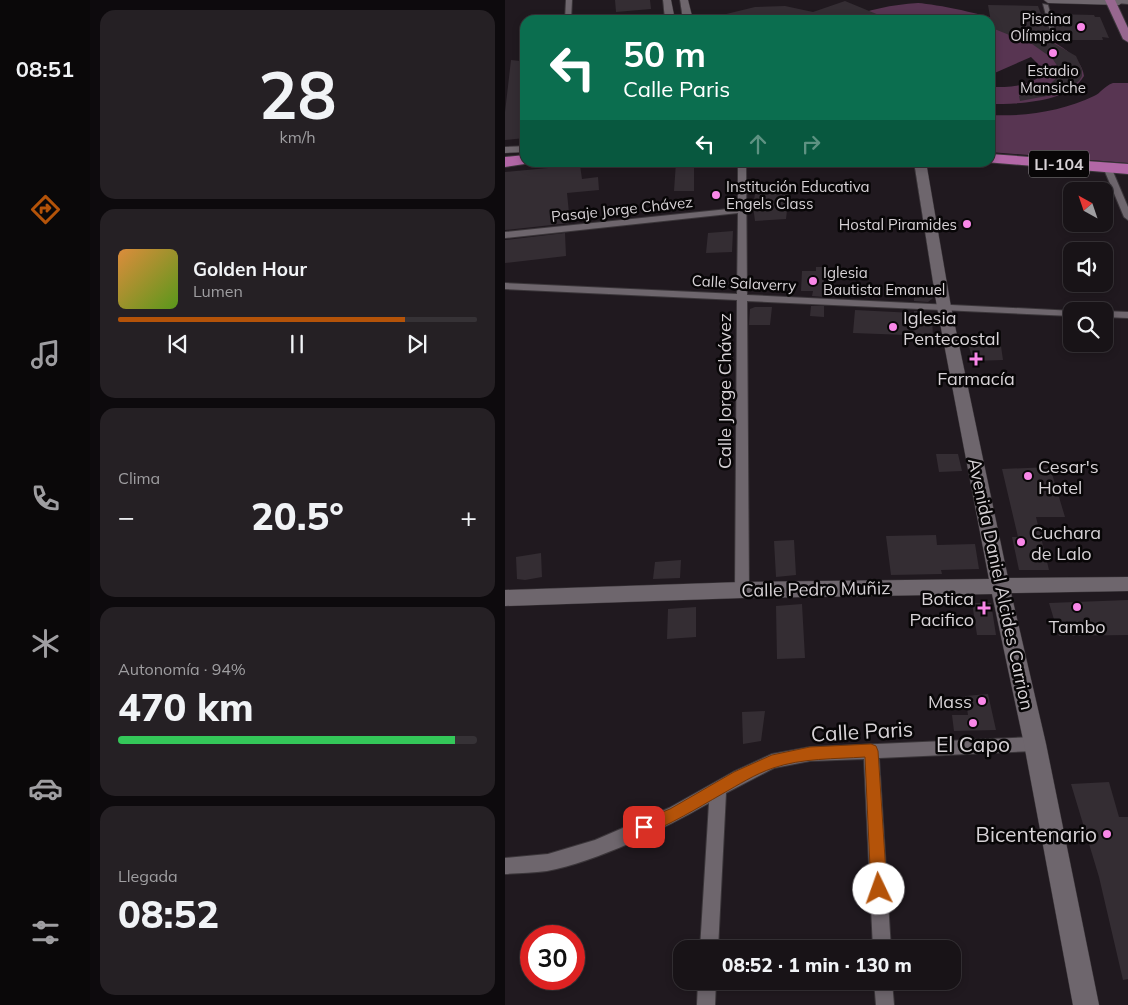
<!DOCTYPE html>
<html lang="es">
<meta charset="utf-8">
<style>
body{margin:0;font-family:Mulish,sans-serif;background:#252024;color:#f1f3f6;height:100vh;display:flex;flex-direction:column;font-size:19px;white-space:nowrap}
*{box-sizing:border-box;margin:0}
p{font-size:16px;color:#9f9ea1}
.icon{flex:none;width:28px;height:28px;fill:none;stroke:currentColor;stroke-width:2;stroke-linecap:round;stroke-linejoin:round}
.map{position:relative;flex:1;overflow:hidden}
.side{display:flex;flex-direction:column;gap:10px;padding:10px;background:#0d0a0d;width:415px}
.side>*{flex:none}
.hud{position:absolute;left:15px;top:15px;width:475px;height:152px;border-radius:15px;box-shadow:0 2px 8px #0003,0 0 0 1px #363236;background:#0b6e4f;color:#fff;overflow:hidden}
.needle{width:32px;rotate:320deg}
.fabs{position:absolute;left:558px;top:182px;display:grid;gap:10px}
.fabs a{display:grid;place-items:center;width:50px;height:50px;border-radius:10px;background:#181317;box-shadow:0 2px 8px #0003,0 0 0 1px #363236;font-size:25px}
.speed{position:absolute;left:15px;top:925px;display:flex;gap:10px;font-size:25px;font-weight:700;text-align:center}
.speed>*{display:grid;place-content:center;width:65px;height:65px;border-radius:50%;background:#181317;box-shadow:0 2px 8px #0003,0 0 0 1px #363236;line-height:1}
.speed .limit{border:8px solid #d22;background:#fff;color:#111}
.pin{position:absolute;display:grid;place-items:center;width:42px;height:42px;color:#fff;margin:-21px;border-radius:10px;box-shadow:0 2px 8px #0006}
.me{position:absolute;width:55px;margin:-28px;rotate:357deg;stroke-linejoin:round;filter:drop-shadow(0 0 4px #0008)}
.turn{display:flex;align-items:center;gap:18px;height:105px;padding:0 20px;font-size:22px}
.turn .icon{width:65px;height:65px;stroke-width:2.5}
.turn b{display:block;font-size:35px;line-height:42px}
.lanes{display:flex;align-items:center;height:48px;padding:0 20px;background:#0003;justify-content:center;gap:25px;direction:ltr}
.lanes .off{opacity:.35}
.big{font-size:38px;font-weight:800;line-height:1.1}
.side .widget{flex:1;display:flex;flex-direction:column;justify-content:center;gap:8px;min-width:0;padding:0 18px;border-radius:15px;background:#252024}
.side .dial{align-items:center;gap:0}
.dial b{font-size:65px;line-height:1}
.song{display:flex;align-items:center;gap:15px}
.cover{width:60px;height:60px;border-radius:8px;background:linear-gradient(135deg,hsl(30 70% 55%),hsl(90 70% 35%))}
.played{height:5px;border-radius:2px;background:linear-gradient(90deg,#b45309 80%,#363236 80%)}
.keys{display:flex;justify-content:space-around;direction:ltr}
.heat{display:flex;justify-content:space-between;align-items:center;font-size:28px;direction:ltr}
.charge{height:8px;border-radius:4px;background:linear-gradient(90deg,#34c759 94%,#363236 0)}
.trip{position:absolute;left:168px;top:940px;width:288px;height:50px;border-radius:15px;background:#181317;box-shadow:0 2px 8px #0003,0 0 0 1px #363236;font-weight:800;line-height:50px;text-align:center}
main{display:flex;flex:1;min-height:0}
.tab-bar{display:flex;flex-direction:column;width:90px;justify-content:space-around;align-items:center;background:#0a0809;color:#9f9ea1}
.tab-bar .icon{width:35px;height:35px}
.tab-bar .selected{color:#b45309}
.tab-bar b{font-size:22px;color:#f1f3f6}
.map>svg:first-child{display:block}
.green{fill:#583552}
.building{fill:#342d33}
.lines{fill:none;stroke-linecap:round;stroke-linejoin:round}
.street-casing{stroke:#3b363a;stroke-width:2}
.secondary-casing{stroke:#3b363a;stroke-width:1}
.primary-casing{stroke:#3b363a;stroke-width:2}
.highway-casing{stroke:#3b363a;stroke-width:2}
.street{fill:#6e666d;fill-rule:evenodd}
.secondary{fill:#6e666d;fill-rule:evenodd}
.primary{fill:#97678f;fill-rule:evenodd}
.highway{fill:#b267a6;fill-rule:evenodd}
.route{fill:#b45309;stroke:#753606}
.poi-dot{fill:#f987e8;stroke:#080607;stroke-width:2}
.labels{text-anchor:middle;dominant-baseline:central;stroke-width:5;stroke-linejoin:round;paint-order:stroke}
.far-poi-label{font-size:15px;fill:#d7d2d6;stroke:#080607;text-anchor:end}
.far-street-label{font-size:15px;fill:#d7d2d6;stroke:#080607}
.shield{fill:#080607;stroke:#999598;stroke-width:1}
.shield-label{font-size:16px;font-weight:bold;fill:#d7d2d6}
.poi-label{font-size:18px;fill:#d7d2d6;stroke:#080607;text-anchor:start}
.street-label{font-size:18px;fill:#d7d2d6;stroke:#080607}
.near-street-label{font-size:21px;fill:#d7d2d6;stroke:#080607}
.near-poi-label{font-size:21px;fill:#d7d2d6;stroke:#080607}
</style>
<main>
<nav class="tab-bar">
<b>08:51</b>
<svg class="icon selected" aria-label="directions" viewBox="0 0 24 24"><path d="M12 3l9 9-9 9-9-9zM9 14v-3h6M13 9l2 2-2 2"/></svg>
<svg class="icon" aria-label="music" viewBox="0 0 24 24"><path d="M9 18V5l10-2v13"/><circle cx="6" cy="18" r="3"/><circle cx="16" cy="16" r="3"/></svg>
<svg class="icon" aria-label="phone" viewBox="0 0 24 24"><path d="M5 4h4l2 5-3 2q2 4 5 5l2-3 5 2v4C11 20 4 13 5 4z"/></svg>
<svg class="icon" aria-label="climate" viewBox="0 0 24 24"><path d="M12 3v18M4 7l16 10M4 17L20 7"/></svg>
<svg class="icon" aria-label="car" viewBox="0 0 24 24"><path d="M5 17H2v-5l4-1 3-4h7l3 4 3 1v5h-3M9 17h6M6 11h13"/><circle cx="7" cy="17" r="2"/><circle cx="17" cy="17" r="2"/></svg>
<svg class="icon" aria-label="filters" viewBox="0 0 24 24"><path d="M4 7h16M4 17h16"/><circle cx="9" cy="7" r="2"/><circle cx="15" cy="17" r="2"/></svg>
</nav>
<section class="side">
<div class="widget dial"><b>28</b><p>km/h</p></div>
<div class="widget">
<div class="song"><i class="cover"></i><div><b>Golden Hour</b><p>Lumen</p></div></div>
<div class="played"></div>
<div class="keys"><svg class="icon" aria-label="previous" viewBox="0 0 24 24"><path d="M18 5L8 12l10 7zM5 5v14"/></svg><svg class="icon" aria-label="pause" viewBox="0 0 24 24"><path d="M8 5v14M16 5v14"/></svg><svg class="icon" aria-label="next" viewBox="0 0 24 24"><path d="M6 5l10 7-10 7zM19 5v14"/></svg></div>
</div>
<div class="widget"><p>Clima</p>
<div class="heat"><a>−</a><b class="big">20.5°</b><a>+</a></div>
</div>
<div class="widget"><p>Autonomía · 94%</p><b class="big">470 km</b><div class="charge"></div></div>
<div class="widget"><p>Llegada</p><b class="big">08:52</b></div>
</section>
<div class="map">
<svg width="623" height="1005" viewBox="0 0 623 1005">
<rect width="100%" height="100%" fill="#20191f"/>
<path class="green" d="M413,3C450,6 575,33 579,76C563,103 513,104 485,104V87C504,87 522,87 537,75L538,69L526,57L485,75V20H430L408,18L388,20H339C364,9 386,5 413,3Z
M608,83H623V163L485,152V115C519,117 558,111 589,96C596,93 599,86 608,83Z"/>
<path class="building" d="M110,0H145L146,9L111,12Z
M340,1L386,20H213V16L250,7L280,6L308,12Z
M483,5L533,6L536,14H539L547,40H543L571,56L577,69V76L574,81L566,87L547,95L515,101L514,96L546,83L557,73L547,58L527,44L487,28Z
M547,14L589,15L590,17H595L604,38L597,37L598,40H554Z
M6,60L15,61L14,85H20V138L0,140V112Z
M171,162H189V191H169Z
M75,165L77,179L93,177L94,190L62,193L65,223L0,230V172Z
M250,194H284L281,219L250,221L248,206Z
M228,231L227,252L201,253L203,233Z
M60,233L61,256L0,263V240Z
M311,267H319V297L307,296L308,291H296L297,271H311Z
M409,284L427,285L428,298L423,302L409,301Z
M306,306H319V317L305,316Z
M250,307H267L265,325H244L245,309Z
M350,310L409,313V311H416L427,318L428,336L348,333Z
M496,346L498,360L468,361L464,347Z
M431,454H453L457,471L434,472Z
M545,467L560,517H531L544,570H514L507,537H513L497,469Z
M431,535L432,545L470,544L474,569L436,570L437,574L386,575L381,536Z
M289,540L291,575L271,577L269,541Z
M36,553L37,577L20,580L12,579L11,557Z
M176,560L175,578L148,579L150,562Z
M623,600V635L554,636L544,603Z
M467,603H486L491,635H472Z
M297,604L300,658L272,659L271,606Z
M191,607V637L162,639L163,609Z
M483,694L491,730L449,731L447,715H463L460,696Z
M260,711L256,741L238,744L237,712Z
M604,782L614,817H623V979L618,980L594,877L566,784Z"/>
<g class="lines">
<defs>
<path id="street" d="M61,0H67L66,20H60Z
M614,0H623V4L612,3L611,2Z
M538,4L543,5L552,39L547,38Z
M233,162H241L242,295L570,311H566V316L242,301L244,590L242,594L237,595L232,594L230,590L232,300L0,289V283L232,294L233,213L0,238V232L233,208Z
M599,165L606,167L623,207V220L619,217L598,167Z
M598,311H599L623,312V318L599,317Z
M530,737L535,739L538,744L535,749L530,751L374,758L386,949H368L359,759L305,761L269,768L221,793L213,949H195L204,803C161,828 91,862 42,871C28,873 14,873 0,874V858L43,854L90,840L164,808L228,772L267,754L305,747Z
M193,981H211L210,1005H192Z
M369,981H387L389,1005H371Z"/>
<path id="secondary" d="M158,0H166L170,20H160Z
M175,0H183L188,20H178Z
M539,0H617L618,2L614,5L543,3Z
M20,146V152L0,153V147Z
M409,162H421L446,307L503,578L623,577V591L506,593L541,744L594,1005H568L519,744L487,594L237,598L0,606V590L237,582L484,579L432,307Z"/>
<path id="primary" d="M600,0H610L623,28V42L618,39Z"/>
<path id="highway" d="M485,154L623,164V174L480,162H485Z
M20,155V162L26,163L0,167V157Z
M450,162H478L477,165C468,167 460,167 451,165Z"/>
</defs>
<use href="#street" class="street-casing"/>
<use href="#secondary" class="secondary-casing"/>
<use href="#primary" class="primary-casing"/>
<use href="#highway" class="highway-casing"/>
<use href="#street" class="street"/>
<use href="#secondary" class="secondary"/>
<use href="#primary" class="primary"/>
<use href="#highway" class="highway"/>
</g>
<path class="route" d="M366,744L371,746L373,751L382,889L379,895L374,897L368,895L366,889L360,757C330,759 297,758 268,768C250,774 233,785 217,794C191,809 166,824 139,835L133,833L131,827L133,822L165,809L229,772L267,755L305,747Z"/>
<g class="poi-dot">
<circle cx="576" cy="27" r="5"/>
<circle cx="548" cy="53" r="5"/>
<circle cx="211" cy="195" r="5"/>
<circle cx="462" cy="224" r="5"/>
<circle cx="308" cy="281" r="5"/>
<circle cx="388" cy="327" r="5"/>
<path d="M468.5 351.5h5v5h5v5h-5v5h-5v-5h-5v-5h5z"/>
<circle cx="523" cy="476" r="5"/>
<circle cx="516" cy="542" r="5"/>
<circle cx="572" cy="607" r="5"/>
<path d="M476.5 600.5h5v5h5v5h-5v5h-5v-5h-5v-5h5z"/>
<circle cx="477" cy="701" r="5"/>
<circle cx="468" cy="723" r="5"/>
<circle cx="602" cy="834" r="5"/>
</g>
<g class="labels">
<g class="far-poi-label">
<text x="566" y="18">Piscina<tspan x="566" dy="17">Olímpica</tspan></text>
<text x="548" y="70" text-anchor="middle">Estadio<tspan x="548" dy="17">Mansiche</tspan></text>
<text x="221" y="186" text-anchor="start">Institución Educativa<tspan x="221" dy="17">Engels Class</tspan></text>
<text x="452" y="224">Hostal Piramides</text>
<text x="318" y="272" text-anchor="start">Iglesia<tspan x="318" dy="17">Bautista Emanuel</tspan></text>
</g>
<g class="far-street-label">
<text transform="translate(117 209) rotate(-6)">Pasaje Jorge Chávez</text>
<text transform="translate(239 283) rotate(3)">Calle Salaverry</text>
</g>
<rect class="shield" x="524" y="150.5" width="60" height="27" rx="4"/>
<g class="shield-label">
<text x="554" y="164">LI-104</text>
</g>
<g class="poi-label">
<text x="398" y="317">Iglesia<tspan x="398" dy="21">Pentecostal</tspan></text>
<text x="471" y="378" text-anchor="middle">Farmacía</text>
<text x="533" y="466">Cesar's<tspan x="533" dy="21">Hotel</tspan></text>
<text x="526" y="532">Cuchara<tspan x="526" dy="21">de Lalo</tspan></text>
<text x="469" y="598" text-anchor="end">Botica<tspan x="469" dy="21">Pacifico</tspan></text>
<text x="572" y="626" text-anchor="middle">Tambo</text>
<text x="467" y="701" text-anchor="end">Mass</text>
</g>
<g class="street-label">
<text transform="translate(219 391) rotate(-90)">Calle Jorge Chávez</text>
<text transform="translate(496 584) rotate(78)">Avenida Daniel Alcides Carrion</text>
<text transform="translate(311 589) rotate(-1)">Calle Pedro Muñiz</text>
</g>
<g class="near-street-label">
<text transform="translate(357 731) rotate(-3)">Calle Paris</text>
</g>
<g class="near-poi-label">
<text x="468" y="744">El Capo</text>
<text x="592" y="834" text-anchor="end">Bicentenario</text>
</g>
</g>
</svg>
<div class="fabs">
<a><svg class="needle" viewBox="-14 -14 28 28"><path d="M0-13l5 13h-10z" fill="#e53935"/><path d="M0 13l5-13h-10z" fill="#9f9ea1"/></svg></a>
<a><svg class="icon" aria-label="sound" viewBox="0 0 24 24"><path d="M4 9h4l5-4v14l-5-4H4zM17 9q2 3 0 6"/></svg></a>
<a><svg class="icon" aria-label="search" viewBox="0 0 24 24"><circle cx="10" cy="10" r="6"/><path d="M15 15l6 6"/></svg></a>
</div>
<div class="speed"><div class="limit">30</div></div>
<div class="pin" style="left:139px;top:827px;background:#d93025"><svg class="icon" aria-label="arrive" viewBox="0 0 24 24"><path d="M6 21V4h12l-3 4 3 4H6"/></svg></div>
<svg class="me" style="left:374px;top:889px" viewBox="-20 -20 40 40"><circle r="19" fill="#fff"/><path d="M0-13L10 11 0 6-10 11z" fill="#b45309"/></svg>
<div class="trip">08:52 · 1 min · 130 m</div>
<div class="hud">
<div class="turn"><svg class="icon" aria-label="left" viewBox="0 0 24 24"><path d="M17 20v-9H6M10 6l-5 5 5 5"/></svg><div><b>50 m</b>Calle Paris</div></div>
<div class="lanes"><svg class="icon" aria-label="left" viewBox="0 0 24 24"><path d="M17 20v-9H6M10 6l-5 5 5 5"/></svg><svg class="icon off" aria-label="ahead" viewBox="0 0 24 24"><path d="M12 20V5M6 11l6-6 6 6"/></svg><svg class="icon off" aria-label="right" viewBox="0 0 24 24"><path d="M7 20v-9h11M14 6l5 5-5 5"/></svg></div>
</div>
</div>
</main>
